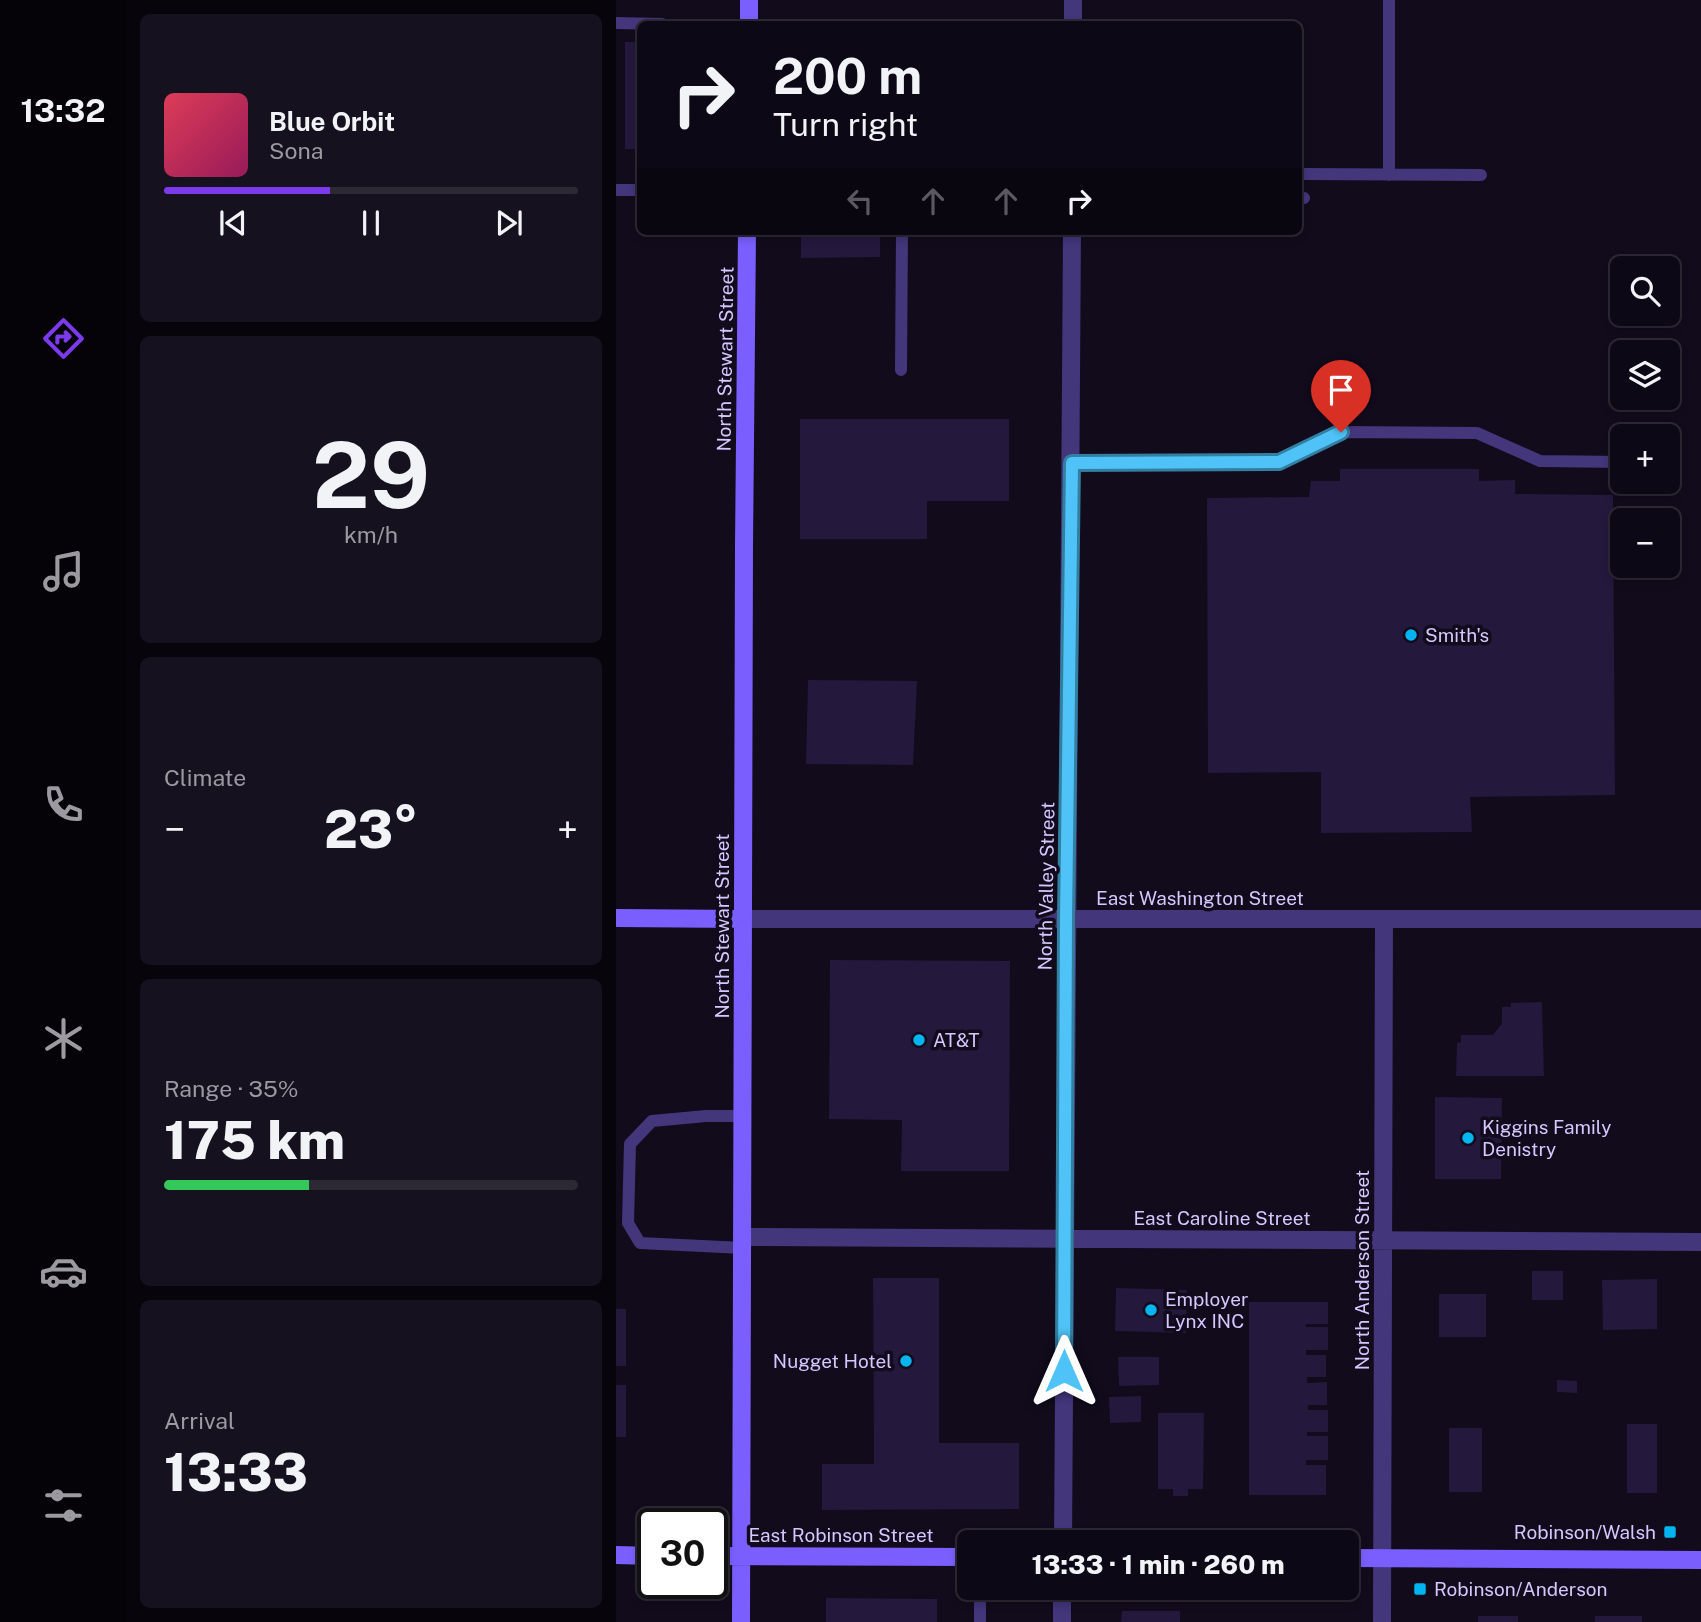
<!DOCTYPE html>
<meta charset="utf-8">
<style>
body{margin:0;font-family:"Public Sans",sans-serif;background:#16111e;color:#f1f3f6;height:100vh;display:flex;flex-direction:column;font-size:26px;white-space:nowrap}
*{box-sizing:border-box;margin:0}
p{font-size:23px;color:#9a9aa0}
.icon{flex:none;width:38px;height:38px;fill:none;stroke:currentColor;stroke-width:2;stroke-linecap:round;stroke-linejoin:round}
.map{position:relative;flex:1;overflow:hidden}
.side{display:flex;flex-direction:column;gap:14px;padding:14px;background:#07040c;width:490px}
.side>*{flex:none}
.guide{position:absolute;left:21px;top:21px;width:665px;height:214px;border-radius:10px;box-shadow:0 4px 10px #0003,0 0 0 2px #2d2934;background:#0d0815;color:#f1f3f6;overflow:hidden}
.tools{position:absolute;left:994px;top:256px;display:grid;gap:14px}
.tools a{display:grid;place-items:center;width:70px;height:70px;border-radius:10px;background:#0d0815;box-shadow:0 4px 10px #0003,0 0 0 2px #2d2934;font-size:35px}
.speed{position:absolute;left:21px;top:1508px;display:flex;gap:14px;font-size:35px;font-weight:700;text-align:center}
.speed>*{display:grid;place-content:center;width:91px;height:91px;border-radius:50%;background:#0d0815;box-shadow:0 4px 10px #0003,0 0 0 2px #2d2934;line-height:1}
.speed .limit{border:4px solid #111;border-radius:10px;background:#fff;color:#111}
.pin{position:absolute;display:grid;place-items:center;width:60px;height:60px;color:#fff;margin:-72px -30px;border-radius:50% 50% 50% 0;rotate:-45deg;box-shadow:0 0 7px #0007}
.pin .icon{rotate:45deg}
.me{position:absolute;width:77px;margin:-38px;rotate:0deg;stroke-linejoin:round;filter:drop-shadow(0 0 5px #0008)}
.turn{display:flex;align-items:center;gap:24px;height:147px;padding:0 21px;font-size:32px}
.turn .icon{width:91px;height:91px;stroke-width:2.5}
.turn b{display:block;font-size:49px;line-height:60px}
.lanes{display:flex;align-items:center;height:66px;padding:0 21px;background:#0003;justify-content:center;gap:35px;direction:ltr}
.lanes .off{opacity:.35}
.big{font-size:52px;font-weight:800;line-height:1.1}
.side .widget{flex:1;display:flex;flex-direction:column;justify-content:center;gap:10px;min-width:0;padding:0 24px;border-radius:10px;background:#16111e}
.side .dial{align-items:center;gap:0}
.dial b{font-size:91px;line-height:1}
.song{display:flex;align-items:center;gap:21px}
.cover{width:84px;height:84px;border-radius:10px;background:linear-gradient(135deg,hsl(350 70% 55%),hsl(330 70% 35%))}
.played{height:7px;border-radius:4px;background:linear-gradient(90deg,#7c3aed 40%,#2d2934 40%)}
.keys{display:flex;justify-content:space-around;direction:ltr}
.heat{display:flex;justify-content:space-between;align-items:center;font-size:38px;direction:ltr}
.charge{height:10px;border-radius:5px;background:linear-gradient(90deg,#34c759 35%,#2d2934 0)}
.trip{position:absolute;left:341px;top:1530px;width:402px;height:70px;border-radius:10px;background:#0d0815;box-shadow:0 4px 10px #0003,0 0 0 2px #2d2934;font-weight:800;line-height:70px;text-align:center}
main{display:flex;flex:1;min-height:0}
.dock{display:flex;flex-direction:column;width:126px;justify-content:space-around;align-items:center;background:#050308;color:#9a9aa0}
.dock .icon{width:49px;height:49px}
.dock .current{color:#7c3aed}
.dock b{font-size:32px;color:#f1f3f6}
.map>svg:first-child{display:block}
.building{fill:#24183d}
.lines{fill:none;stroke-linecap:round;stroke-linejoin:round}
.lane{stroke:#43367b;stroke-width:12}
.street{stroke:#43367b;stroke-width:18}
.secondary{stroke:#7a5ffe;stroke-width:18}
.route-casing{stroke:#337fa1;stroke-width:18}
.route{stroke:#4fc3f7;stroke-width:12}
.poi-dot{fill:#02b5f0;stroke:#110b1c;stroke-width:2.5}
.labels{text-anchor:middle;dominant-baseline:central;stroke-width:7;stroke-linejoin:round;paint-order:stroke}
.street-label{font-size:19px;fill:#d5c7ff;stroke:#110b1c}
.poi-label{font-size:19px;fill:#d5c7ff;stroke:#110b1c;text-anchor:start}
</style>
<main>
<nav class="dock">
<b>13:32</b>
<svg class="icon current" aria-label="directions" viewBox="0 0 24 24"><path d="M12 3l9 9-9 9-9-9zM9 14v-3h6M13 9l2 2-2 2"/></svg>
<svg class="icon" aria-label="music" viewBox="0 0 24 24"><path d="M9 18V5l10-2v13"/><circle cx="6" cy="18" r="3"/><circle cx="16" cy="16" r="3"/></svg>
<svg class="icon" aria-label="phone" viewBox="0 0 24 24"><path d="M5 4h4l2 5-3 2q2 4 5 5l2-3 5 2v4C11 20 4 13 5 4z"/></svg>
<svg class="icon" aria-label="climate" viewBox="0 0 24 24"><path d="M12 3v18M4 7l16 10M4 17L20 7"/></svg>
<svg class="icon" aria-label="car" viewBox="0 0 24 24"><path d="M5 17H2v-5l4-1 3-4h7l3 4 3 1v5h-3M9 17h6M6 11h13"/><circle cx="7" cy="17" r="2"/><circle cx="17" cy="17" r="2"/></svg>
<svg class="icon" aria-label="filters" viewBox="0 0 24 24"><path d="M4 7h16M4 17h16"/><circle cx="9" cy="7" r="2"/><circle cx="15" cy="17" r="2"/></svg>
</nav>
<section class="side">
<div class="widget">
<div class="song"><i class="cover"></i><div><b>Blue Orbit</b><p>Sona</p></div></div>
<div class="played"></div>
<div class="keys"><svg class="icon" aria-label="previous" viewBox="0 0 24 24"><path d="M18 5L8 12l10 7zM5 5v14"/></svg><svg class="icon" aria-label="pause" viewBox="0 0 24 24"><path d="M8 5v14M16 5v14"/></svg><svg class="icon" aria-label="next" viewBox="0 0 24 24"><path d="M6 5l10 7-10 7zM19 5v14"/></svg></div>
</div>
<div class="widget dial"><b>29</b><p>km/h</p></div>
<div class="widget"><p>Climate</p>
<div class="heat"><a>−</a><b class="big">23°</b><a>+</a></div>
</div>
<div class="widget"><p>Range · 35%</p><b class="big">175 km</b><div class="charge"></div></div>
<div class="widget"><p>Arrival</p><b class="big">13:33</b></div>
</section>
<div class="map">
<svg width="1085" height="1622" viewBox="0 0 1085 1622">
<rect width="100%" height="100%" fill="#110b1c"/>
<path class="building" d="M9,42H24V149H9Z
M185,231H264V257L185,258Z
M184,419H393V501H311V539H184Z
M724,469H863V481L899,480V494L997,495L999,795L854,797L856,832L705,833V772L592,773L591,498L693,497L695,481H724Z
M192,680L301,681L297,765L190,764Z
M214,960L394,961L393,1171H285L286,1120L213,1119Z
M926,1002L928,1076H840L841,1043L845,1042V1035H877L886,1023V1007H895V1003Z
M819,1097L886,1098L885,1179H819Z
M916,1271H947V1300H916Z
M257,1278H323V1443H403V1509L206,1510V1464H258Z
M1041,1279V1329L987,1330L986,1280Z
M500,1288L571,1290L570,1333L499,1331Z
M823,1294H870V1337H823Z
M633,1302H712V1324H690V1327H712V1350H690V1355H710V1377H691V1383L711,1382V1405H692V1410H712V1432H691V1436H712V1460H690V1465H710V1495H633Z
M0,1309H10V1366H0Z
M502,1357H543V1385L503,1386Z
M941,1380L961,1381V1393L941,1392Z
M0,1385H10V1437H0Z
M525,1396V1422L494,1423L493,1397Z
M542,1413H588L587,1489H572V1496H557V1489H542Z
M1011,1424H1041V1493H1011Z
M833,1428H866V1492H833Z
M210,1598L321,1599V1622H210Z
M506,1611H564V1622H505Z
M862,1616H902V1622H862Z
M979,1616H1026V1622H979Z"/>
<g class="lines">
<path class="lane" d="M773,0V175
M0,23L46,24
M688,174L865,175
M0,190H24
M682,198H688
M285,370L286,231
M456,463L664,462L725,432L861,433L924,461L1006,462
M127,1248L24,1243L12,1223L14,1144L36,1121L90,1116H127
M364,1587V1622"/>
<path class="street" d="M457,24V0
M127,919H1085
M126,1237L1085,1242
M447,1542C447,1105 456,668 456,231
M446,1622V1587
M766,1622L768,919"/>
<path class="secondary" d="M133,24V0
M0,918L127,919
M0,1555L37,1556
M96,1556L354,1557
M732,1558L1085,1560
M125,1622L128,546L131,231"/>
</g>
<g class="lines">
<defs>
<path id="route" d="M448,1371L450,919L456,463L663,462L725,432"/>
</defs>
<use href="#route" class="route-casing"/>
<use href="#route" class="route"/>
</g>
<g class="poi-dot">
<circle cx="795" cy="635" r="7"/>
<circle cx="303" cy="1040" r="7"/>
<circle cx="852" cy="1138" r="7"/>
<circle cx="535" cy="1310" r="7"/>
<circle cx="290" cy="1361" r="7"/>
<rect x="1047" y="1525" width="14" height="14" rx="3.5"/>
<rect x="797" y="1582" width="14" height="14" rx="3.5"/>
</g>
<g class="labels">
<g class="street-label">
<text transform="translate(109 359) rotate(-89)">North Stewart Street</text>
<text transform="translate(430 886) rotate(-89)">North Valley Street</text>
<text x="584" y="898">East Washington Street</text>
<text transform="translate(106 926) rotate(-90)">North Stewart Street</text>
<text x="606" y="1218">East Caroline Street</text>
<text transform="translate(746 1270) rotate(-90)">North Anderson Street</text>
<text x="225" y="1535">East Robinson Street</text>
</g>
<g class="poi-label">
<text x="809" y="635">Smith's</text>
<text x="317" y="1040">AT&amp;T</text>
<text x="866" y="1127">Kiggins Family<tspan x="866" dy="22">Denistry</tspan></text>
<text x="549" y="1299">Employer<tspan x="549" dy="22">Lynx INC</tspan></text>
<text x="276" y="1361" text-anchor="end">Nugget Hotel</text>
<text x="1040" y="1532" text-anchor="end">Robinson/Walsh</text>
<text x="818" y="1589">Robinson/Anderson</text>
</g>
</g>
</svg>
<div class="tools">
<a><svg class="icon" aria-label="search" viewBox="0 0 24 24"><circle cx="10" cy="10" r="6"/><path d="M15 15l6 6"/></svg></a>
<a><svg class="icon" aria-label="layers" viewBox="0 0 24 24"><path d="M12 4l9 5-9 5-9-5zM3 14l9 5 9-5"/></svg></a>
<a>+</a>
<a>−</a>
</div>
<div class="speed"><div class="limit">30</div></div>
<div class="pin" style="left:725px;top:432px;background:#d93025"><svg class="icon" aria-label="arrive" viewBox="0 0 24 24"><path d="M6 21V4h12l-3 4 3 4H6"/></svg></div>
<svg class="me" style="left:448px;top:1371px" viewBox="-20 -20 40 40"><path d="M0-17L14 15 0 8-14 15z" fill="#4fc3f7" stroke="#fff" stroke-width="4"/></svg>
<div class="trip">13:33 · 1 min · 260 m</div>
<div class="guide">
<div class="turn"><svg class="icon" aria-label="right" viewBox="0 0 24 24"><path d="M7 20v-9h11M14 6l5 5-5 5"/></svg><div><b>200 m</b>Turn right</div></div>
<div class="lanes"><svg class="icon off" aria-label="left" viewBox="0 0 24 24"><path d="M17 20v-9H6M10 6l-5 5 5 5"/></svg><svg class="icon off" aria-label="ahead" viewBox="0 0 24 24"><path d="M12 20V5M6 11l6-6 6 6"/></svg><svg class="icon off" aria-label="ahead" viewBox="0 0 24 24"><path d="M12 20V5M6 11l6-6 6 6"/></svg><svg class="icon" aria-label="right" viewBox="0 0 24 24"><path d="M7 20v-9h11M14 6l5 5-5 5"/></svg></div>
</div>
</div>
</main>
